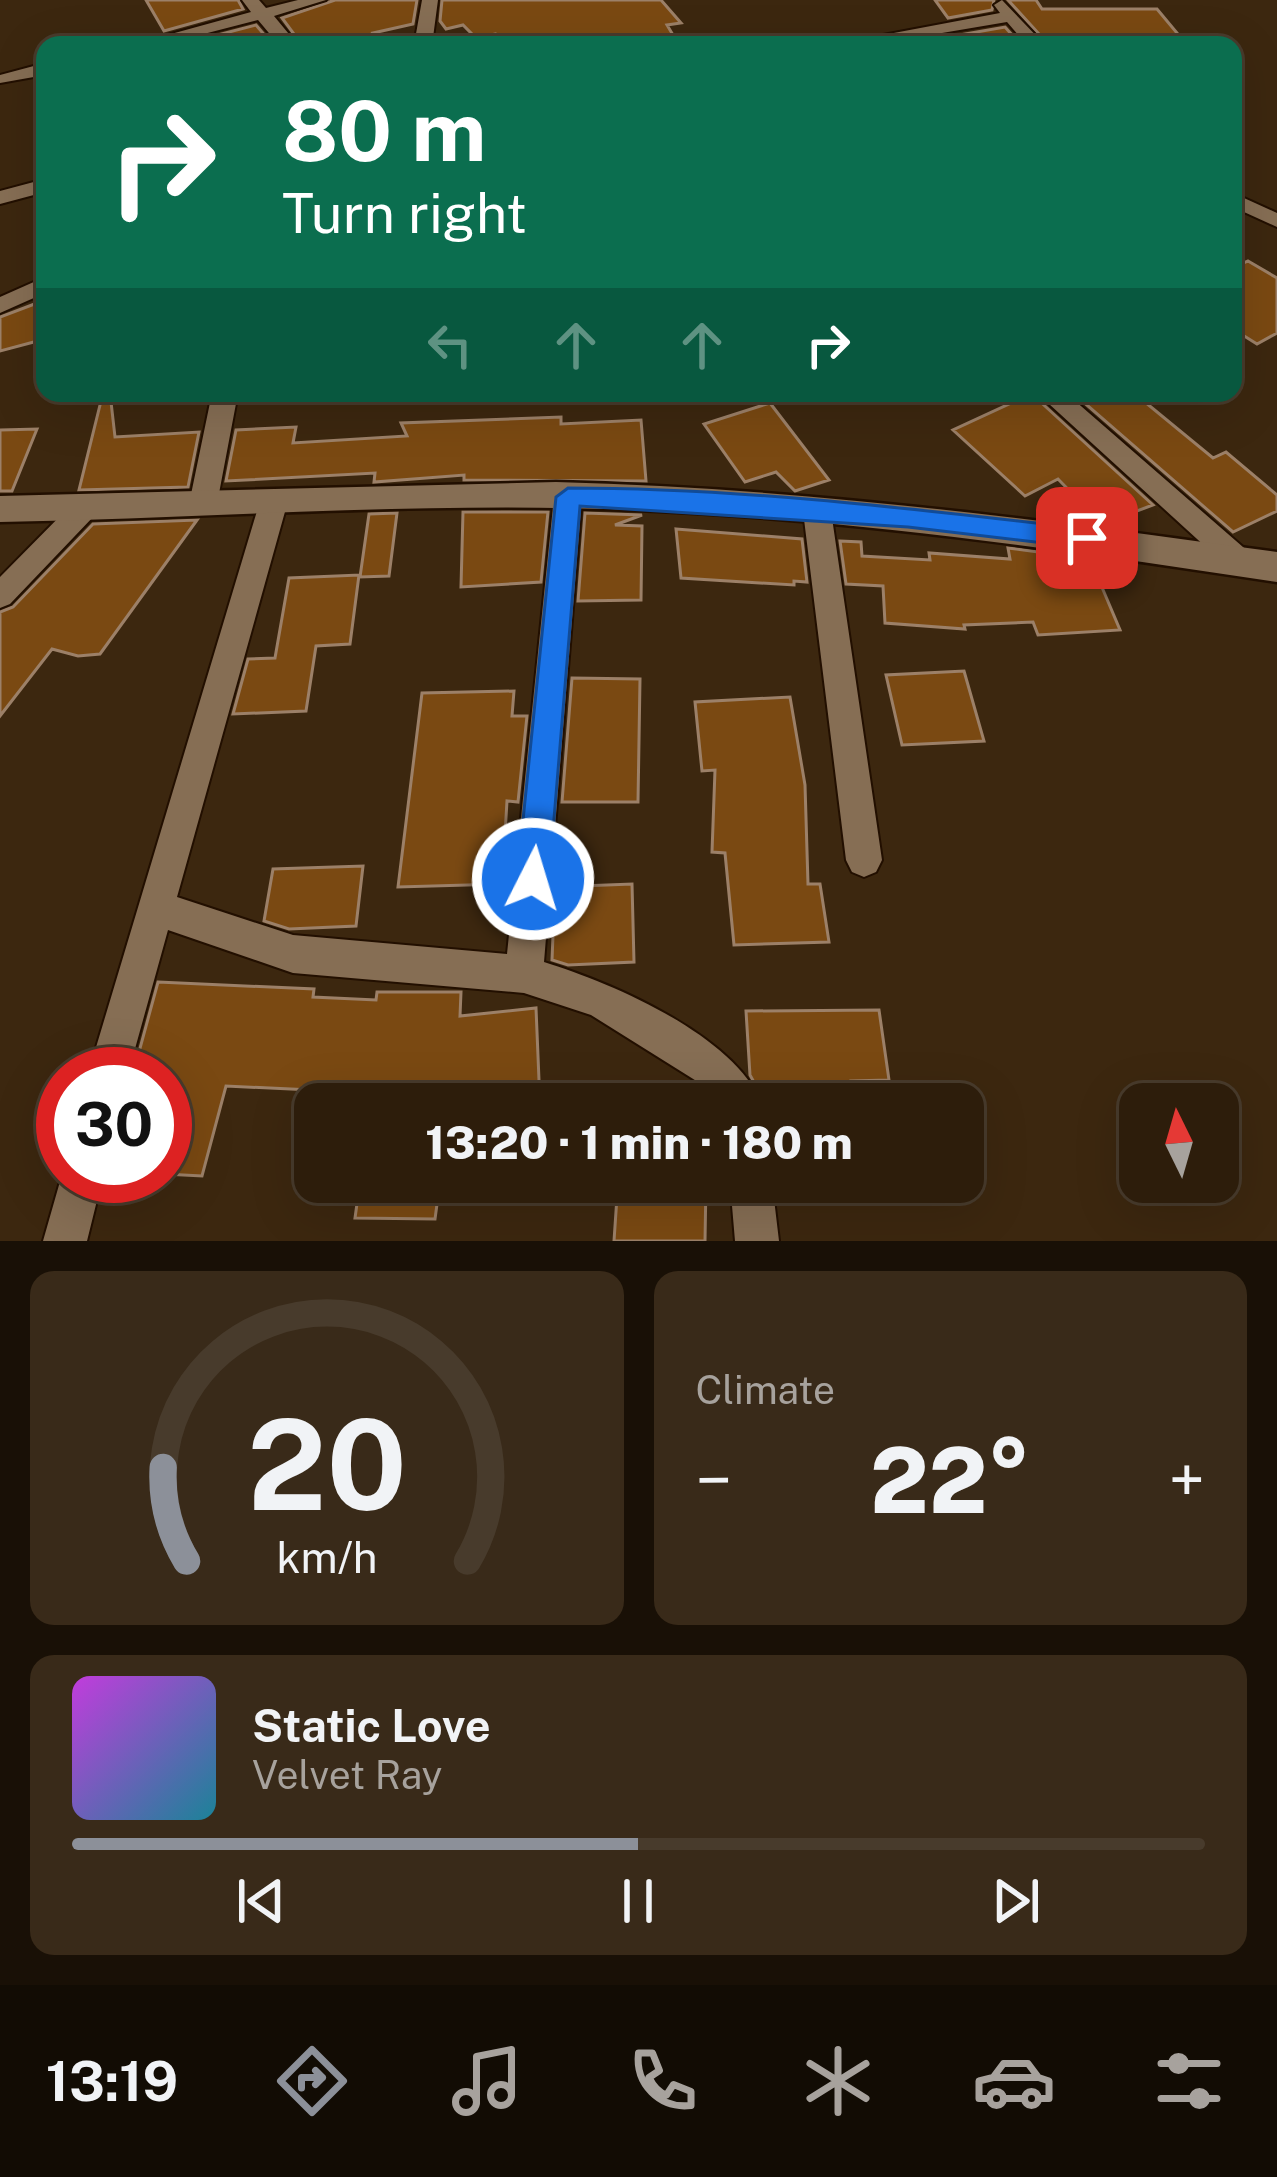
<!DOCTYPE html>
<meta charset="utf-8">
<style>
body{margin:0;font-family:"Public Sans",sans-serif;background:#392a19;color:#f1f3f6;height:100vh;display:flex;flex-direction:column;font-size:45px;white-space:nowrap}
*{box-sizing:border-box;margin:0}
p{font-size:39px;color:#a7a29d}
.icon{flex:none;width:66px;height:66px;fill:none;stroke:currentColor;stroke-width:2;stroke-linecap:round;stroke-linejoin:round}
.map{position:relative;height:1241px;overflow:hidden}
.side{display:flex;flex-direction:column;gap:30px;padding:30px;background:#191006;flex:1}
.side>*{flex:none}
.banner{position:absolute;left:36px;top:36px;width:1206px;height:366px;border-radius:24px;box-shadow:0 12px 48px #0002,0 0 0 3px #483b2c;background:#0b6e4f;color:#fff;overflow:hidden}
.needle{width:78px;rotate:355deg}
.controls{position:absolute;left:1119px;top:1083px;display:grid;gap:24px}
.controls a{display:grid;place-items:center;width:120px;height:120px;border-radius:24px;background:#2d1d0b;box-shadow:0 12px 48px #0002,0 0 0 3px #483b2c;font-size:60px}
.speed{position:absolute;left:36px;top:1047px;display:flex;gap:24px;font-size:60px;font-weight:700;text-align:center}
.speed>*{display:grid;place-content:center;width:156px;height:156px;border-radius:50%;background:#2d1d0b;box-shadow:0 12px 48px #0002,0 0 0 3px #483b2c;line-height:1}
.speed .limit{border:18px solid #d22;background:#fff;color:#111}
.pin{position:absolute;display:grid;place-items:center;width:102px;height:102px;color:#fff;margin:-51px;border-radius:24px;box-shadow:0 6px 18px #0006}
.me{position:absolute;width:132px;margin:-66px;rotate:5deg;stroke-linejoin:round;filter:drop-shadow(0 0 9px #0008)}
.turn{display:flex;align-items:center;gap:42px;height:252px;padding:0 48px;font-size:54px}
.turn .icon{width:156px;height:156px;stroke-width:2.5}
.turn b{display:block;font-size:84px;line-height:102px}
.lanes{display:flex;align-items:center;height:114px;padding:0 48px;background:#0003;justify-content:center;gap:60px;direction:ltr}
.lanes .off{opacity:.35}
.big{font-size:90px;font-weight:800;line-height:1.1}
.side .tile{flex:1;display:flex;flex-direction:column;justify-content:center;gap:18px;min-width:0;padding:0 42px;border-radius:24px;background:#392a19}
.side .dial{align-items:center;gap:0}
.dial svg{height:312px;overflow:visible;fill:none;stroke:#483b2c;stroke-width:7;stroke-linecap:round;text-anchor:middle}
.dial text{fill:#f1f3f6;stroke:none}
.song{display:flex;align-items:center;gap:36px}
.cover{width:144px;height:144px;border-radius:18px;background:linear-gradient(135deg,hsl(290 70% 55%),hsl(190 70% 35%))}
.played{height:12px;border-radius:6px;background:linear-gradient(90deg,#8c9099 50%,#483b2c 50%)}
.keys{display:flex;justify-content:space-around;direction:ltr}
.heat{display:flex;justify-content:space-between;align-items:center;font-size:66px;direction:ltr}
.side .tiles{flex:1;display:grid;gap:30px;grid-template-columns:1fr 1fr}
.tile:last-child{grid-column:span 2}
.trip{position:absolute;left:294px;top:1083px;width:690px;height:120px;border-radius:24px;background:#2d1d0b;box-shadow:0 12px 48px #0002,0 0 0 3px #483b2c;font-weight:800;line-height:120px;text-align:center}
.dock{display:flex;height:192px;justify-content:space-around;align-items:center;background:#120c04;color:#a7a29d}
.dock .icon{width:84px;height:84px}
.dock .on{color:#8c9099}
.dock b{font-size:54px;color:#f1f3f6}
.map>svg:first-child{display:block}
.building{fill:#7a4912;stroke:#9c8068;stroke-width:3}
.lines{fill:none;stroke-linecap:round;stroke-linejoin:round}
.minor-casing{stroke:#220f00;stroke-width:4}
.tertiary-casing{stroke:#220f00;stroke-width:5}
.minor{fill:#866e54;fill-rule:evenodd}
.tertiary{fill:#866e54;fill-rule:evenodd}
.route{fill:#1a73e8;stroke:#114b97;stroke-width:3}
</style>
<div class="map">
<svg width="1277" height="1241" viewBox="0 0 1277 1241">
<rect width="100%" height="100%" fill="#3c270f"/>
<path class="building" d="M146,0H238L243,9L164,31Z
M335,0H417L413,24L373,33L382,45H302L282,18Z
M442,0H661L681,23L667,25L679,45H496L495,34L476,38L463,25L446,29L440,21Z
M935,0H994L992,10L948,18Z
M1008,0H1036L1042,9H1157L1187,45H1049Z
M256,25L273,45H179Z
M1005,27L1021,45H967L959,35Z
M1248,261L1277,278V333L1257,344L1233,329V268Z
M45,300V339L0,351V317Z
M103,393H110L115,437L199,432L188,487L79,490Z
M1033,393L1034,396L1153,505L1102,524L1058,479L1025,496L953,430Z
M1073,393H1134L1213,458L1226,452L1277,495V511L1233,532Z
M770,403L829,480L795,491L776,472L745,482L704,424Z
M561,417V424L641,420L646,481L464,480V475L374,482L375,473L226,481L236,430L296,427L293,443L407,436L401,423Z
M37,429L12,491H0V430Z
M463,512H548L541,582L461,587Z
M397,513L389,576L360,577L369,514Z
M585,513L642,515L615,525L642,526L641,600L578,601Z
M197,520L100,654L78,656L52,649L0,716V612L13,607L93,524Z
M676,529L802,539L807,582L794,581V585L681,578Z
M840,541L861,542L862,556L930,560L929,553L1010,559L1008,548L1090,559L1120,630L1038,635L1033,622L964,625L965,629L885,623L883,586L846,584Z
M359,575L350,644L316,646L306,711L233,714L248,659L275,658L289,578Z
M964,671L984,741L902,745L886,675Z
M572,678L640,679L638,802H562Z
M514,691L512,716H527L518,802L507,801L502,884L398,887L422,693Z
M790,697L805,785L808,884H820L829,942L734,945L725,853L712,852L715,770L702,771L695,702Z
M363,866L356,926L289,929L264,921L273,869Z
M632,884L634,962L568,965L552,960L555,887Z
M158,982L314,989L313,997L376,1000L377,992H461L460,1016L536,1008L540,1104H372L374,1093L226,1086L202,1176L165,1174V1074H133Z
M879,1010L889,1080L851,1081L854,1104H766L750,1075L746,1011Z
M360,1182H440L435,1219L355,1218Z
M618,1182H706L705,1241H614Z"/>
<g class="lines">
<defs>
<path id="minor" d="M242,0H259L266,8L298,0H326L274,16L298,45H279L258,20L161,45H131L251,12Z
M422,0H438L432,45H414Z
M1002,0L1045,45H1027L1007,22L871,45H830L1000,13L994,5Z
M45,63V75L0,83V75Z
M45,179V192L0,204V191Z
M1233,193L1277,213V227L1233,207Z
M45,277V293L0,313V297Z
M212,393H238L217,504L203,514L189,504Z
M1037,393H1066L1251,554L1255,562L1251,570H1231Z
M568,487L582,497L544,962C612,983 734,1035 762,1104H718L706,1087L591,1015L524,993L293,973L168,930L128,1074H88L260,501L274,491L288,501L177,897L293,935L507,954L554,497Z
M84,499L94,502L98,509L94,516L10,604L0,608V577L74,502Z
M817,501L831,511L882,860L876,872L864,877L852,872L846,860L803,511Z
M63,1171V1176H103L87,1241H43Z
M730,1182H772L779,1241H735Z"/>
<path id="tertiary" d="M556,482C798,488 1038,519 1277,552V582C1064,550 851,519 636,510C424,501 212,518 0,522V496Z"/>
</defs>
<use href="#minor" class="minor-casing"/>
<use href="#tertiary" class="tertiary-casing"/>
<use href="#minor" class="minor"/>
<use href="#tertiary" class="tertiary"/>
</g>
<path class="route" d="M568,488C742,488 915,509 1087,529L1100,538L1087,548L908,527L580,506L549,879L545,890L533,894L522,890L517,879L556,497Z"/>
</svg>
<div class="controls">
<a><svg class="needle" viewBox="-14 -14 28 28"><path d="M0-13l5 13h-10z" fill="#e53935"/><path d="M0 13l5-13h-10z" fill="#a7a29d"/></svg></a>
</div>
<div class="speed"><div class="limit">30</div></div>
<div class="pin" style="left:1087px;top:538px;background:#d93025"><svg class="icon" aria-label="arrive" viewBox="0 0 24 24"><path d="M6 21V4h12l-3 4 3 4H6"/></svg></div>
<svg class="me" style="left:533px;top:879px" viewBox="-20 -20 40 40"><circle r="17" fill="#1a73e8" stroke="#fff" stroke-width="3"/><path d="M0-11L8 9 0 5-8 9z" fill="#fff"/></svg>
<div class="trip">13:20 · 1 min · 180 m</div>
<div class="banner">
<div class="turn"><svg class="icon" aria-label="right" viewBox="0 0 24 24"><path d="M7 20v-9h11M14 6l5 5-5 5"/></svg><div><b>80 m</b>Turn right</div></div>
<div class="lanes"><svg class="icon off" aria-label="left" viewBox="0 0 24 24"><path d="M17 20v-9H6M10 6l-5 5 5 5"/></svg><svg class="icon off" aria-label="ahead" viewBox="0 0 24 24"><path d="M12 20V5M6 11l6-6 6 6"/></svg><svg class="icon off" aria-label="ahead" viewBox="0 0 24 24"><path d="M12 20V5M6 11l6-6 6 6"/></svg><svg class="icon" aria-label="right" viewBox="0 0 24 24"><path d="M7 20v-9h11M14 6l5 5-5 5"/></svg></div>
</div>
</div>
<section class="side">
<div class="tiles">
<div class="tile dial"><svg viewBox="0 0 100 80">
<path d="M14 69A42 42 0 1 1 86 69"/>
<path d="M14 69A42 42 0 0 1 8 45" stroke="#8c9099"/>
<text x="50" y="56" font-size="32" font-weight="700">20</text>
<text x="50" y="72" font-size="11">km/h</text>
</svg></div>
<div class="tile"><p>Climate</p>
<div class="heat"><a>−</a><b class="big">22°</b><a>+</a></div>
</div>
<div class="tile">
<div class="song"><i class="cover"></i><div><b>Static Love</b><p>Velvet Ray</p></div></div>
<div class="played"></div>
<div class="keys"><svg class="icon" aria-label="previous" viewBox="0 0 24 24"><path d="M18 5L8 12l10 7zM5 5v14"/></svg><svg class="icon" aria-label="pause" viewBox="0 0 24 24"><path d="M8 5v14M16 5v14"/></svg><svg class="icon" aria-label="next" viewBox="0 0 24 24"><path d="M6 5l10 7-10 7zM19 5v14"/></svg></div>
</div>
</div>
</section>
<nav class="dock">
<b>13:19</b>
<svg class="icon on" aria-label="directions" viewBox="0 0 24 24"><path d="M12 3l9 9-9 9-9-9zM9 14v-3h6M13 9l2 2-2 2"/></svg>
<svg class="icon" aria-label="music" viewBox="0 0 24 24"><path d="M9 18V5l10-2v13"/><circle cx="6" cy="18" r="3"/><circle cx="16" cy="16" r="3"/></svg>
<svg class="icon" aria-label="phone" viewBox="0 0 24 24"><path d="M5 4h4l2 5-3 2q2 4 5 5l2-3 5 2v4C11 20 4 13 5 4z"/></svg>
<svg class="icon" aria-label="climate" viewBox="0 0 24 24"><path d="M12 3v18M4 7l16 10M4 17L20 7"/></svg>
<svg class="icon" aria-label="car" viewBox="0 0 24 24"><path d="M5 17H2v-5l4-1 3-4h7l3 4 3 1v5h-3M9 17h6M6 11h13"/><circle cx="7" cy="17" r="2"/><circle cx="17" cy="17" r="2"/></svg>
<svg class="icon" aria-label="filters" viewBox="0 0 24 24"><path d="M4 7h16M4 17h16"/><circle cx="9" cy="7" r="2"/><circle cx="15" cy="17" r="2"/></svg>
</nav>
